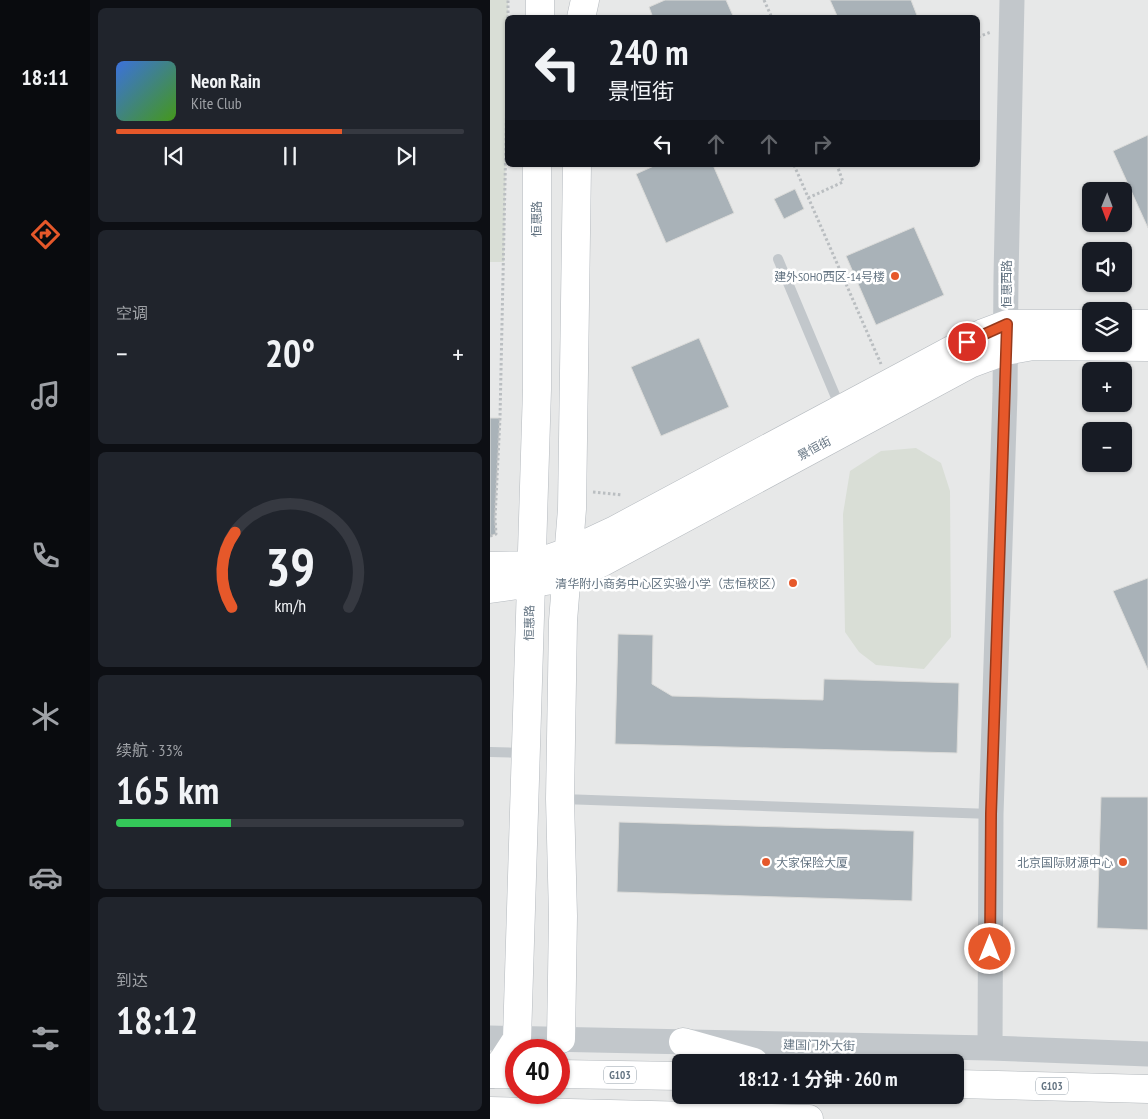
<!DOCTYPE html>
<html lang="zh">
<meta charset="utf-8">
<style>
body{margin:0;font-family:"PT Sans Narrow","Noto Sans SC",sans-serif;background:#20242c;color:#f1f3f6;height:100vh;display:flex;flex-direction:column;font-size:19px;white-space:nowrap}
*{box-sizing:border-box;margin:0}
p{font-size:16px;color:#9ea1a6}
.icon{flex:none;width:28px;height:28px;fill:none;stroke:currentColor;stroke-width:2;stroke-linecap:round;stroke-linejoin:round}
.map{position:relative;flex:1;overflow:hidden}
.side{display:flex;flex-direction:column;gap:8px;padding:8px;background:#0d0f14;width:400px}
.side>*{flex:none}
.top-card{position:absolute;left:15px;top:15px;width:475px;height:152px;border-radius:8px;box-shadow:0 1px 4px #0004;background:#171b24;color:#f1f3f6;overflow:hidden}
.needle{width:32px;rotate:181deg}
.tools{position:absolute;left:592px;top:182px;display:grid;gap:10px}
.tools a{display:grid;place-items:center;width:50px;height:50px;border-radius:8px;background:#171b24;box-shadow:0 1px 4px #0004;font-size:25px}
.speed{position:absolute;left:15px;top:1039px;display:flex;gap:10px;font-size:25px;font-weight:700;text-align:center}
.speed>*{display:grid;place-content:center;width:65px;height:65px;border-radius:50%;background:#171b24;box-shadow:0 1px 4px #0004;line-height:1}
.speed .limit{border:8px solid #d22;background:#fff;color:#111}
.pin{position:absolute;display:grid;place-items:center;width:42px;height:42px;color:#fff;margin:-21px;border:2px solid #fff;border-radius:50%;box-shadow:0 1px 5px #0007}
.me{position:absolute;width:55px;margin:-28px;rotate:0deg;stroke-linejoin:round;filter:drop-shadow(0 0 4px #0008)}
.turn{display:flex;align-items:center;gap:18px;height:105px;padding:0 20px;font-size:22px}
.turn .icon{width:65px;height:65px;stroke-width:2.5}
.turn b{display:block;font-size:35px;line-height:42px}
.lanes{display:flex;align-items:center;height:48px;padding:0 20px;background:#0003;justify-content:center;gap:25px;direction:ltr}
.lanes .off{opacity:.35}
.big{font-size:38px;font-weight:700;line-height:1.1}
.side .card{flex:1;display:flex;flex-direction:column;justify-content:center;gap:8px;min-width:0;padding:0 18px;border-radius:8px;background:#20242c}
.side .dial{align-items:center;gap:0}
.dial svg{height:130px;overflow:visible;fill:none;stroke:#363941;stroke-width:7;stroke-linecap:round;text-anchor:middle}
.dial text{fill:#f1f3f6;stroke:none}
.song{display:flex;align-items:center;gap:15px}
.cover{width:60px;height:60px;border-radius:8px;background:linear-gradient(135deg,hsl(220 70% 55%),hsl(100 70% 35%))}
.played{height:5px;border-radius:2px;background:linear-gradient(90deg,#e6582a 65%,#363941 65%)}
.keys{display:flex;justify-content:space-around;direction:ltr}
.heat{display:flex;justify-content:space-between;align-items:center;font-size:28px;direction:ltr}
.charge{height:8px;border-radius:4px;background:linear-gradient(90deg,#34c759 33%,#363941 0)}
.trip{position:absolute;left:182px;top:1054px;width:292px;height:50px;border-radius:8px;background:#171b24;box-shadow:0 1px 4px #0004;font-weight:700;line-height:50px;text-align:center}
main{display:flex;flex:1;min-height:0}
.dock{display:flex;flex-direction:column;width:90px;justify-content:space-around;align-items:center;background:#090b0e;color:#9ea1a6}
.dock .icon{width:35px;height:35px}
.dock .current{color:#e6582a}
.dock b{font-size:22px;color:#f1f3f6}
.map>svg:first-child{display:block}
.built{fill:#e7e8e8;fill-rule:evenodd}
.green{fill:#d9ded6}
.building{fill:#a9b2b8;stroke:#dbdbd9}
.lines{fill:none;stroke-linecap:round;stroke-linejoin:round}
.secondary-casing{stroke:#b5babf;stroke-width:29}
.trunk-casing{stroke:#b3b8bc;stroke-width:29}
.path{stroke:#babec1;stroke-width:3;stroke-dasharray:2.5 2.5;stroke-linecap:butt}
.service{stroke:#c2c7cb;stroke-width:10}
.tertiary{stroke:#c2c7cb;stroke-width:25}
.secondary{stroke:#fff;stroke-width:28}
.trunk{stroke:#fff;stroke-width:28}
.route-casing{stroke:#96391b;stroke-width:12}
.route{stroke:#e6582a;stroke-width:9}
.poi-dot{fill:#e6582a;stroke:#fff;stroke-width:2}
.labels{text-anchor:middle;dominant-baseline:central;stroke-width:5;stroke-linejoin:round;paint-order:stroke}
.shield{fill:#fff;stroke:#929ea8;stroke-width:1}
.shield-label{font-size:11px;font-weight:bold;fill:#647482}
.street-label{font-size:12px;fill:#647482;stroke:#fff}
.poi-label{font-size:12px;fill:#647482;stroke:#fff;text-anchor:end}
</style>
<main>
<nav class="dock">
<b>18:11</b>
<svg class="icon current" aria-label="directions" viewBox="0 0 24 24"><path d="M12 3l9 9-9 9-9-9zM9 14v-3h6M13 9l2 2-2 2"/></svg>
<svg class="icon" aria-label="music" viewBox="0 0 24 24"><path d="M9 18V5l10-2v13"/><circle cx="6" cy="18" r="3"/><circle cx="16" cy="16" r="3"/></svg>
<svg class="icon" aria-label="phone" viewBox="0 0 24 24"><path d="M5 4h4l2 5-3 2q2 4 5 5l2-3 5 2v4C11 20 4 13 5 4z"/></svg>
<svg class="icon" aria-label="climate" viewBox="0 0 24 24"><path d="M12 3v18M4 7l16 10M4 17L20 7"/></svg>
<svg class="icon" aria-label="car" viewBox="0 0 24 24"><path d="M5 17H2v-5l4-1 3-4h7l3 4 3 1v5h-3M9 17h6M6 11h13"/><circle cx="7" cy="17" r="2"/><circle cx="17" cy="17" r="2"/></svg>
<svg class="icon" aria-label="filters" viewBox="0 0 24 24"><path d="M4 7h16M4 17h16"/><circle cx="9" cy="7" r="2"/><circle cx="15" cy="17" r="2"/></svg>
</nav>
<section class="side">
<div class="card">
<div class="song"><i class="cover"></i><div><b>Neon Rain</b><p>Kite Club</p></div></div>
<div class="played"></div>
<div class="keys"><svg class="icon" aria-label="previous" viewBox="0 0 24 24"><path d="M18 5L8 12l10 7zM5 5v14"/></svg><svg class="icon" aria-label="pause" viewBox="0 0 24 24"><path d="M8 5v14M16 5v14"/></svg><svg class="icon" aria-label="next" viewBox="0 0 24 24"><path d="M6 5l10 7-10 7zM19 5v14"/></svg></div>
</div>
<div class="card"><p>空调</p>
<div class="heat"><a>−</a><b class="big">20°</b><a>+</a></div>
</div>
<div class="card dial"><svg viewBox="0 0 100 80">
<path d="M14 69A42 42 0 1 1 86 69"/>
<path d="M14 69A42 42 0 0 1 16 23" stroke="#e6582a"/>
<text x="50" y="56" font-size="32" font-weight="700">39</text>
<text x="50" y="72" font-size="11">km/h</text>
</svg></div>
<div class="card"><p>续航 · 33%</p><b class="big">165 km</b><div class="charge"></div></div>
<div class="card"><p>到达</p><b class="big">18:12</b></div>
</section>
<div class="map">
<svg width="658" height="1119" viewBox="0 0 658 1119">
<rect width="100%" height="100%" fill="#f9f9f7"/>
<path class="built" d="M0,0H658V1119H0ZM18,18H488V165H18ZM601,191H634V224H601ZM601,251H634V284H601ZM601,311H634V344H601ZM601,371H634V404H601ZM601,431H634V464H601ZM26,1050H69V1092H26ZM191,1062H466V1095H191Z"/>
<path class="green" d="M0,0H18L14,262H0Z
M426,448L451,463L460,491L461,637L434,669L386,665L369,652L355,632L353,514L360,471L391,451Z"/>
<path class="building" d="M175,0H236L244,18H163L159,7Z
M340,0H421L428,18H348Z
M658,135V228L623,151Z
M166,165H223L244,213L176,243L146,174Z
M305,189L314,209L294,219L284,199Z
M424,227L454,295L386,325L356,256Z
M209,338L239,407L171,436L141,367Z
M0,418H10L5,518L6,534L0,536Z
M658,578V670L623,591Z
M128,634L163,635L162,684L182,696L333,700L334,679L469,683L467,753L125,744Z
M611,797H658V930L607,928Z
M129,822L424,831L422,901L127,892Z"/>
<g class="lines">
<defs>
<path id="secondary" d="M50,18V0
M91,18L95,0
M634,324H658
M0,566L41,565L78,552L123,531L493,333L517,324H601
M0,589L77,578L111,563L480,364L515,351L543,346L658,347
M71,1039L73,916L70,799L73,621L82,509L87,165
M2,1074L14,1059L27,1039L47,389V165"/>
<path id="trunk" d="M193,1042L264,1062
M0,1074H26
M69,1074L191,1076
M466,1084L658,1089
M0,1111L319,1119"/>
</defs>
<use href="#secondary" class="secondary-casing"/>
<use href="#trunk" class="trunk-casing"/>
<path class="path" d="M274,0L282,18
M18,18V0
M488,37L501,32
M304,165L391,364
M318,198L353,182L347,165
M103,492L132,495
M0,536L6,534L5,518L10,418L18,41"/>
<path class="service" d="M288,259L350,407
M0,752L35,753
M72,799L501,814"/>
<path class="tertiary" d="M0,1038L500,1048L658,1054
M500,1048L501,814L515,394L516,277L522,0"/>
<use href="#secondary" class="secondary"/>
<use href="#trunk" class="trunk"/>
</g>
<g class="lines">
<defs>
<path id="route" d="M477,342L517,324L501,814L500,949"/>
</defs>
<use href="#route" class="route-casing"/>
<use href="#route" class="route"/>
</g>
<g class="poi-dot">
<circle cx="405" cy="276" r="5"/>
<circle cx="303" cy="583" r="5"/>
<circle cx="276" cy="862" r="5"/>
<circle cx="633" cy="862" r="5"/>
</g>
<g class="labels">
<g class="shield">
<rect x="114" y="1066.5" width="32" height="17" rx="4"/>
<rect x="546" y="1077.5" width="32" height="17" rx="4"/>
</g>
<g class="shield-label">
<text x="130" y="1075">G103</text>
<text x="562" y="1086">G103</text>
</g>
<g class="street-label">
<text transform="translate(46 219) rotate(-90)">恒惠路</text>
<text transform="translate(516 284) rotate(-90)">恒惠西路</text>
<text transform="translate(324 448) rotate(-28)">景恒街</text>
<text transform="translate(39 623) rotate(-89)">恒惠路</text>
<text transform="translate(329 1045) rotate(1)">建国门外大街</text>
</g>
<g class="poi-label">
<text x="395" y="276">建外SOHO西区-14号楼</text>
<text x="293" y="583">清华附小商务中心区实验小学（志恒校区）</text>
<text x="286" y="862" text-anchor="start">大家保险大厦</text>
<text x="623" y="862">北京国际财源中心</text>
</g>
</g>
</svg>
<div class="tools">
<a><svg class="needle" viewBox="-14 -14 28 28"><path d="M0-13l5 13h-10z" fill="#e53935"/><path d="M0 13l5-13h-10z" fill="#9ea1a6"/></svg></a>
<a><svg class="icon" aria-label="sound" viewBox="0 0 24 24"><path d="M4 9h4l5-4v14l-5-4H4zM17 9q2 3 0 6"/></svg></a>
<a><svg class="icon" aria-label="layers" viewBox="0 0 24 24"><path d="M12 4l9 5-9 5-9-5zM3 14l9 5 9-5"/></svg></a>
<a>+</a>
<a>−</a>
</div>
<div class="speed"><div class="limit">40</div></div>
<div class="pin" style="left:477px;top:342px;background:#d93025"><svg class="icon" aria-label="arrive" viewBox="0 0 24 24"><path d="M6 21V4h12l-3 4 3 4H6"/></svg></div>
<svg class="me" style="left:500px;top:949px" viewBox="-20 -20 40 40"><circle r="17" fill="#e6582a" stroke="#fff" stroke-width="3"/><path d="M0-11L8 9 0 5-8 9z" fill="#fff"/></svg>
<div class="trip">18:12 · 1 分钟 · 260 m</div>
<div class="top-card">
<div class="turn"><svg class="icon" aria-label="left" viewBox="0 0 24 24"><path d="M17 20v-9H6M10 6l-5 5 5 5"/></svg><div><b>240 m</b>景恒街</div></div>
<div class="lanes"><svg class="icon" aria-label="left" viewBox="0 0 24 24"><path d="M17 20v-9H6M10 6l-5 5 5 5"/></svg><svg class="icon off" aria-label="ahead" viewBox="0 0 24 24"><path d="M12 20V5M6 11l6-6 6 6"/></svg><svg class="icon off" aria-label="ahead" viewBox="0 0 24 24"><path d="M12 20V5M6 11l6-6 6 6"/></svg><svg class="icon off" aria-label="right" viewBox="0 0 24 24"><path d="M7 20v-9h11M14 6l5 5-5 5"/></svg></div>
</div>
</div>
</main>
